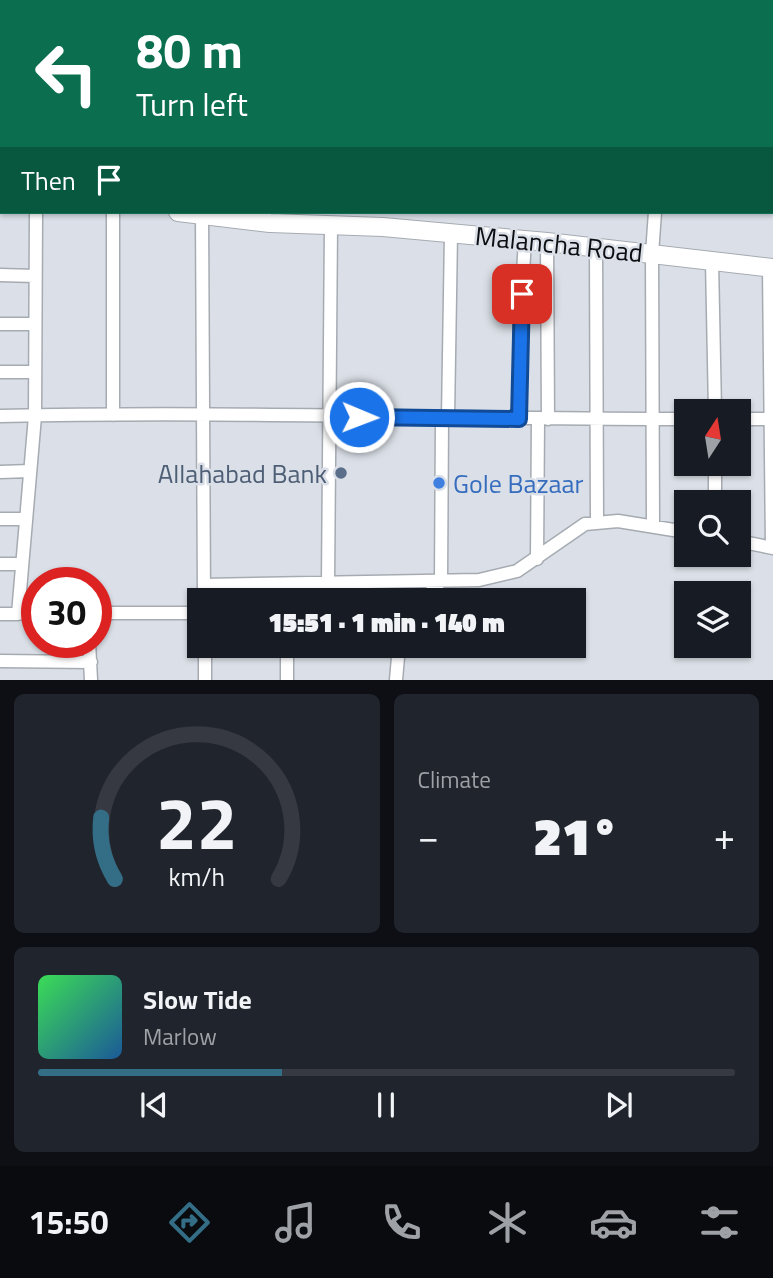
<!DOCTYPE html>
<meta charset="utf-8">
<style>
body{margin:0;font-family:"Titillium Web",sans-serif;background:#20242c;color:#f1f3f6;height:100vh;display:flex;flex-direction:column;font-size:26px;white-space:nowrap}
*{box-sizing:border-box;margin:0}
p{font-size:23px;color:#9ea1a6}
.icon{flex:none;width:38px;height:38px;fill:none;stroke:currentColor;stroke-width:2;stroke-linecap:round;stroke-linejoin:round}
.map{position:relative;height:680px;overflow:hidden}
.panel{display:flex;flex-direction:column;gap:14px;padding:14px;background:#0d0f14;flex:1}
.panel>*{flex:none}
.top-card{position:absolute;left:0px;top:0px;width:774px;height:214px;box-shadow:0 2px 5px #0004;background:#0b6e4f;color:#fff;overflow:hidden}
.needle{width:46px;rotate:12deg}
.controls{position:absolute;left:674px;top:399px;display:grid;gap:14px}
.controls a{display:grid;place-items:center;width:77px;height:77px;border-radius:0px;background:#171b24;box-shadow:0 2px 5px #0004;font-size:35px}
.speed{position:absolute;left:21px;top:567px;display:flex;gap:14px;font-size:35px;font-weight:700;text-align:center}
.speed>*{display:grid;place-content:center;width:91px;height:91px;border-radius:50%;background:#171b24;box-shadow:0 2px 5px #0004;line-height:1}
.speed .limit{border:10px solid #d22;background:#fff;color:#111}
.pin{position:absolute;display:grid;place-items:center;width:60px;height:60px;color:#fff;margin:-30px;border-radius:14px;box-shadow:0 4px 10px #0006}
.me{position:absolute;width:77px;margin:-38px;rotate:91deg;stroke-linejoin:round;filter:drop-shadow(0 0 5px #0008)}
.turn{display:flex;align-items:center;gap:24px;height:147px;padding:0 21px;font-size:32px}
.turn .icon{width:91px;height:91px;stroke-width:2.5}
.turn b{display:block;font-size:49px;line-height:60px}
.then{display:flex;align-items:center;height:66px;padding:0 21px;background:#0003;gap:14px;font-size:26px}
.big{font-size:52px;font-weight:800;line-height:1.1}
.panel .tile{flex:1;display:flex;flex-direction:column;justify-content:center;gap:10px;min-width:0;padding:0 24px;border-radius:10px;background:#20242c}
.panel .dial{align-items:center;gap:0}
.dial svg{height:182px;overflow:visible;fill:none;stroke:#363941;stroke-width:7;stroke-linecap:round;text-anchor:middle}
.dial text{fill:#f1f3f6;stroke:none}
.song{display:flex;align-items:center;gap:21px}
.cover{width:84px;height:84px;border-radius:10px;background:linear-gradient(135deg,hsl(130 70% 55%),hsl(210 70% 35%))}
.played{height:7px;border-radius:4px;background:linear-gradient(90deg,#336d86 35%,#363941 35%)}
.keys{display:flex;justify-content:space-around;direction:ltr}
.heat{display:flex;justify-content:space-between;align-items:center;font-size:38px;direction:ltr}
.panel .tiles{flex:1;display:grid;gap:14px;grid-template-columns:1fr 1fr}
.tile:last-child{grid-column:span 2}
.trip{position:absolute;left:187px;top:588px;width:399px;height:70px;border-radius:0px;background:#171b24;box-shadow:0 2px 5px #0004;font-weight:800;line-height:70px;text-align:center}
.tab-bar{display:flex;height:112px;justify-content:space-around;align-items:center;background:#090b0e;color:#9ea1a6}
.tab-bar .icon{width:49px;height:49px}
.tab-bar .selected{color:#336d86}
.tab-bar b{font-size:32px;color:#f1f3f6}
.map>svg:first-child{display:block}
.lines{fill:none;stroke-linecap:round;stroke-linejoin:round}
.street-casing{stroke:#a6abb2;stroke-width:15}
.secondary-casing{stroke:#a6abb2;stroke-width:20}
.street{stroke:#fff;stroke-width:12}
.secondary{stroke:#fff;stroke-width:18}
.route-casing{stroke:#114b97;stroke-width:18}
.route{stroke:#1a73e8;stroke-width:12}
.service-dot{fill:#5c6f8a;stroke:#dbe0e8;stroke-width:2.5}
.shop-dot{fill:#3f7fe0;stroke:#dbe0e8;stroke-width:2.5}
.labels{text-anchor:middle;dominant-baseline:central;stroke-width:5;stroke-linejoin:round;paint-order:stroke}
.street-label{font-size:26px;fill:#0c0e11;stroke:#dbe0e8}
.service-label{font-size:26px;fill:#4e5e75;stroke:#dbe0e8;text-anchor:end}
.shop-label{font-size:26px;fill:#366cbe;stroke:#dbe0e8;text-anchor:start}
</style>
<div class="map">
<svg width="773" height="680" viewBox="0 0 773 680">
<rect width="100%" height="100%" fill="#dbe0e8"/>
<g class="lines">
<defs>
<path id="street" d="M206,2V0
M335,2L344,0
M478,2V0
M584,2V0
M0,38H2
M202,212L204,600
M547,242L548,419
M596,248L597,522
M712,261L715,411
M769,268L772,548
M0,275L35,276
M0,324H35
M0,372H35
M113,415V212
M0,416C229,411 457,419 686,419
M448,418L451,233
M519,419L520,321L525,240
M738,419H773
M715,464V502
M0,472L30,471
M0,519H26
M653,526L652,254L655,212
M738,541L773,548
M537,559L538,419
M0,564H22
M328,583L331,225
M287,584V600
M204,585L479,580L517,571L585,524L618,521L686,532
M423,600L441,581L442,418
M96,613H200
M0,614L37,613
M18,614L35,416L36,212
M89,642L91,680
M205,646V680
M287,646V680
M0,661L91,662
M396,680L399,646"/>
<path id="secondary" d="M0,204H2
M178,212L270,223L383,227L547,242L773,268"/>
</defs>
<use href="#street" class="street-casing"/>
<use href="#secondary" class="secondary-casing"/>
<use href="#street" class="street"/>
<use href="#secondary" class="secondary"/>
</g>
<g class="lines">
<defs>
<path id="route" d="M359,417L519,419L522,294"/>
</defs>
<use href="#route" class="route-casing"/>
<use href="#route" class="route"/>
</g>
<circle class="service-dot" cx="341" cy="473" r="7"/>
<circle class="shop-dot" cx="439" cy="483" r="7"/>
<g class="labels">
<g class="street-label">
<text transform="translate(559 244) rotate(6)">Malancha Road</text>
</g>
<g class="service-label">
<text x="327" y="473">Allahabad Bank</text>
</g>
<g class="shop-label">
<text x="453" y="483">Gole Bazaar</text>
</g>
</g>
</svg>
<div class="controls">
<a><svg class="needle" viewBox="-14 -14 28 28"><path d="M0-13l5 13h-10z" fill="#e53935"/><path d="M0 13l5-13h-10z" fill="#9ea1a6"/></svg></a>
<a><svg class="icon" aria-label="search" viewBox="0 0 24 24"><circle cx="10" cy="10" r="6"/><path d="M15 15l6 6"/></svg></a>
<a><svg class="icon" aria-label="layers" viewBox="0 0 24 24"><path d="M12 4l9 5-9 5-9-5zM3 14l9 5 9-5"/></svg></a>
</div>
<div class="speed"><div class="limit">30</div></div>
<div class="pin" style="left:522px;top:294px;background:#d93025"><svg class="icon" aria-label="arrive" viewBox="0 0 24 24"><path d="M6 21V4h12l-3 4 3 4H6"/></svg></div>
<svg class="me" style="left:359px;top:417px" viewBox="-20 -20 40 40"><circle r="17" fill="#1a73e8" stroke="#fff" stroke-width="3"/><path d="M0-11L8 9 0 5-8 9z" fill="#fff"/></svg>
<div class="trip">15:51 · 1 min · 140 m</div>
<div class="top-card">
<div class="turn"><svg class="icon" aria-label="left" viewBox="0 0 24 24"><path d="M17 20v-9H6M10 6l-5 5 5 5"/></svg><div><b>80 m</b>Turn left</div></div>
<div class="then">Then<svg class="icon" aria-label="arrive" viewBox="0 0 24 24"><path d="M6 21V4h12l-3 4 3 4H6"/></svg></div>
</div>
</div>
<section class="panel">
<div class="tiles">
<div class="tile dial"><svg viewBox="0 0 100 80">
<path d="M14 69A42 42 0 1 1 86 69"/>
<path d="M14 69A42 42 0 0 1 8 42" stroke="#336d86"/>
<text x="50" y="56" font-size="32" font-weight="700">22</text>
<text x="50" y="72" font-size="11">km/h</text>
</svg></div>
<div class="tile"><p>Climate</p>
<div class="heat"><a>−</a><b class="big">21°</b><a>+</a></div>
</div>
<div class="tile">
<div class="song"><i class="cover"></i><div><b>Slow Tide</b><p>Marlow</p></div></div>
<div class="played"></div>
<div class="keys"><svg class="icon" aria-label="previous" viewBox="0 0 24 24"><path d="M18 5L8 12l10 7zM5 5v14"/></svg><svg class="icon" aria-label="pause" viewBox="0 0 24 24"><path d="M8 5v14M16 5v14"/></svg><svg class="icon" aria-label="next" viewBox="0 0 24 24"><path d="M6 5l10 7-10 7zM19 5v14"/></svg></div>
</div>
</div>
</section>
<nav class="tab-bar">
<b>15:50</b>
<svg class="icon selected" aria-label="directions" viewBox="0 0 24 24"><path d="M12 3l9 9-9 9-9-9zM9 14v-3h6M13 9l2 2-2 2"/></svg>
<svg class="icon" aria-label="music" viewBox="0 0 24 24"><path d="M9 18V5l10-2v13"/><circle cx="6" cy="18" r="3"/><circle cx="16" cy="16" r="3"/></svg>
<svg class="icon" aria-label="phone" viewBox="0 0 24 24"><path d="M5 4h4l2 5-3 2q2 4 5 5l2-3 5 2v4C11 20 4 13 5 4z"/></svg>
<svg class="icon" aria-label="climate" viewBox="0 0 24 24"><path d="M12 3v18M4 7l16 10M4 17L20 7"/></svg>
<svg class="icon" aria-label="car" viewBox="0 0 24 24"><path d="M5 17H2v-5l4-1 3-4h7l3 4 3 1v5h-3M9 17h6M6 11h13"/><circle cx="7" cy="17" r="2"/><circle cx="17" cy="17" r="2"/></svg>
<svg class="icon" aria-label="filters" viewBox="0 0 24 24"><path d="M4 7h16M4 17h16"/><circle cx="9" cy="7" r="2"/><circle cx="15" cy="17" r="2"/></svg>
</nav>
